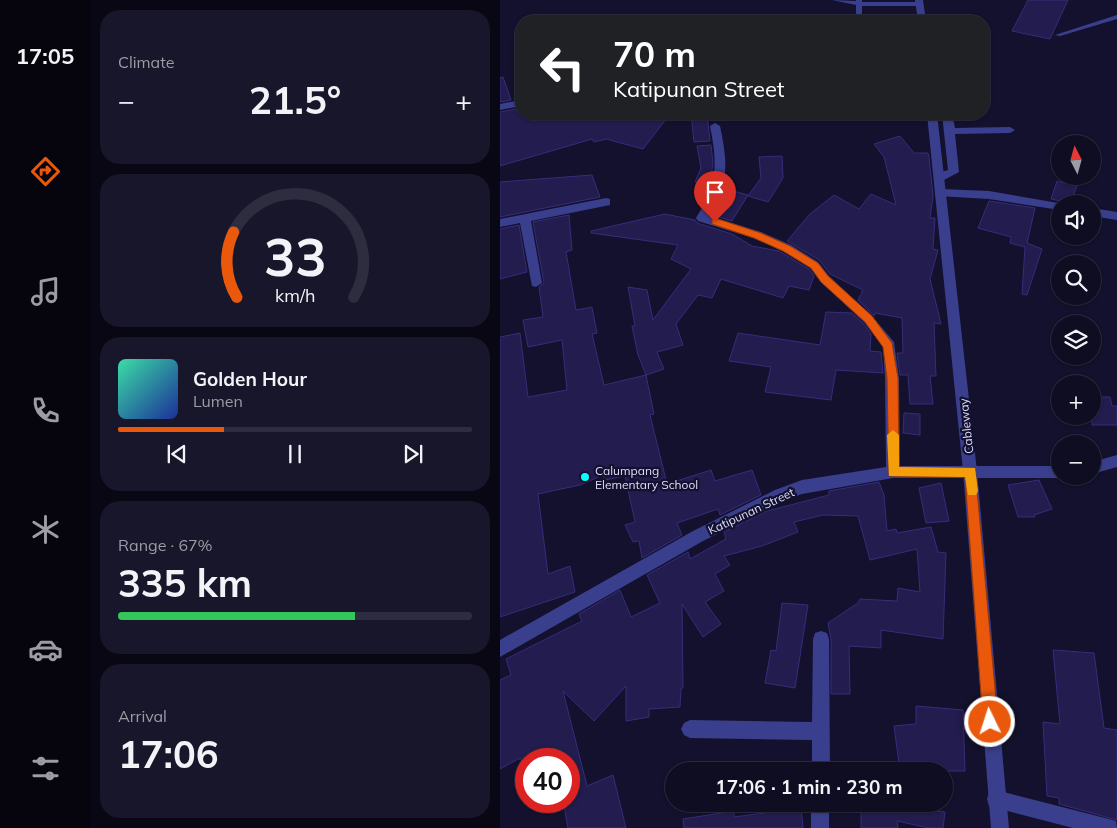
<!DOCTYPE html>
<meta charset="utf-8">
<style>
body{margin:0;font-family:Mulish,sans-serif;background:#17162a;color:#f1f3f6;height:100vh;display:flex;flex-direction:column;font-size:19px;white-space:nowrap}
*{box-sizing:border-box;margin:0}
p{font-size:16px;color:#9b9ca5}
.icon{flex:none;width:28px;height:28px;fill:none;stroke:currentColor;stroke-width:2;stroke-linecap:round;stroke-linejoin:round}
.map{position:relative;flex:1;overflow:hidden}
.sheet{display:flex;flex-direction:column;gap:10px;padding:10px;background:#080713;width:410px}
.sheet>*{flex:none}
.hud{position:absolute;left:15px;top:15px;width:475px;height:105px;border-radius:20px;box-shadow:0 1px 4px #0004,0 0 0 1px #2e2d40;background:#202124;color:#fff;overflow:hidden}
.needle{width:32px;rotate:354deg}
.controls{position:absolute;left:551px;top:135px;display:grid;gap:10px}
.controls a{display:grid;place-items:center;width:50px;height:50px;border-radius:50%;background:#0e0d22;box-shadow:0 1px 4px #0004,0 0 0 1px #2e2d40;font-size:25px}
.speed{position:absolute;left:15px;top:748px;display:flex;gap:10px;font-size:25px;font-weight:700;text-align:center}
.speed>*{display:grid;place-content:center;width:65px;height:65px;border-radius:50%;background:#0e0d22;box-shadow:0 1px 4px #0004,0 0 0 1px #2e2d40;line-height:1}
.speed .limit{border:8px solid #d22;background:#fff;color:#111}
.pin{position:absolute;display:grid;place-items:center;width:42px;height:42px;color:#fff;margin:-51px -21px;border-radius:50% 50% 50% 0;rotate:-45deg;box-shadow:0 0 5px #0007}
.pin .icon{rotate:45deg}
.me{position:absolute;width:55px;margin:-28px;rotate:356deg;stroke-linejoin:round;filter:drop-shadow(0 0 4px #0008)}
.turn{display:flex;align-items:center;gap:18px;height:105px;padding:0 15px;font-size:22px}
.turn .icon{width:65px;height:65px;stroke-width:2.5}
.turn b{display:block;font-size:35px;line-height:42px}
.big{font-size:38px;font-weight:700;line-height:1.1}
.sheet .card{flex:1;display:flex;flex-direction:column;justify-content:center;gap:8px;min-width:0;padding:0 18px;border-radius:20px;background:#17162a}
.sheet .dial{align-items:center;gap:0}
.dial svg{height:130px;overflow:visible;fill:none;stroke:#2e2d40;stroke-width:7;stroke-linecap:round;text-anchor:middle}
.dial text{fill:#f1f3f6;stroke:none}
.song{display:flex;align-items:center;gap:15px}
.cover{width:60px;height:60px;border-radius:8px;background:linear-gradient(135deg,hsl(160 70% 55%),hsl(230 70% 35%))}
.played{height:5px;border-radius:2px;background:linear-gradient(90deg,#ea580c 30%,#2e2d40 30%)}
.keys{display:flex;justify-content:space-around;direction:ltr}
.heat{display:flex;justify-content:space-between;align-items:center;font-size:28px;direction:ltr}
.charge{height:8px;border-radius:4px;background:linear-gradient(90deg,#34c759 67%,#2e2d40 0)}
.trip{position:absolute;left:165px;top:762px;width:288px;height:50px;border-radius:25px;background:#0e0d22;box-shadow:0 1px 4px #0004,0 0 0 1px #2e2d40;font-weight:700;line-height:50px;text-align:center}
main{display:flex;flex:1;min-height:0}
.dock{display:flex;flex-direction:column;width:90px;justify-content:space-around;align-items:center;background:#06050e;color:#9b9ca5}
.dock .icon{width:35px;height:35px}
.dock .selected{color:#ea580c}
.dock b{font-size:22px;color:#f1f3f6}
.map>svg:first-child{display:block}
.building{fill:#221c4f;stroke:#362d7b}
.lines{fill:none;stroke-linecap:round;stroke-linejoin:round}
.service{fill:#3a3f8d;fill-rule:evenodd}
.minor{fill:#3a3f8d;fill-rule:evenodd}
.tertiary{fill:#3a3f8d;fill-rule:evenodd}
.route{fill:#ea580c;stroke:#983908}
.slow{fill:#f59e0b}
.poi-dot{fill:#09fdff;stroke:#13112d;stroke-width:2}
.labels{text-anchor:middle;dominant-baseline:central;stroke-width:4.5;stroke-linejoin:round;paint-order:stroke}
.street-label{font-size:12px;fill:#ddf;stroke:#13112d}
.poi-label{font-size:12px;fill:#ddf;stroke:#13112d;text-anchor:start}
</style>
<main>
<nav class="dock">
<b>17:05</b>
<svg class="icon selected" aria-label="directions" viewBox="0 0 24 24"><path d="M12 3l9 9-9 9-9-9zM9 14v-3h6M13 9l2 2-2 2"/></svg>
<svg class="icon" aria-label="music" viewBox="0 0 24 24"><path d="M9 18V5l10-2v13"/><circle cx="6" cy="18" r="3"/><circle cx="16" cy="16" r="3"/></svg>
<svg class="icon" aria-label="phone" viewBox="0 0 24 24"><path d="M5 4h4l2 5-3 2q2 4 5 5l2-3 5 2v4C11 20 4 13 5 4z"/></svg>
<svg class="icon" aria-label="climate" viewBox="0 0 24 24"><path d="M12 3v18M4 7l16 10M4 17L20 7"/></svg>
<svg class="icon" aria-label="car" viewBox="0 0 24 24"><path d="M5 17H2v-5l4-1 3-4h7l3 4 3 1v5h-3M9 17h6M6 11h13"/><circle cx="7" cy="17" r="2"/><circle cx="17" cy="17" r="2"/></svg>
<svg class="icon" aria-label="filters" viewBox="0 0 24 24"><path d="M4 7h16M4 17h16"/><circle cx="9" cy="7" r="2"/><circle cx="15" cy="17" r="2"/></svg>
</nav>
<section class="sheet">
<div class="card"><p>Climate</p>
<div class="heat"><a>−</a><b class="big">21.5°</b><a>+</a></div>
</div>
<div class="card dial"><svg viewBox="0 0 100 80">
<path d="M14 69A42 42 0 1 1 86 69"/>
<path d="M14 69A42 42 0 0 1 12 29" stroke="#ea580c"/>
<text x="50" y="56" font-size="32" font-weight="700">33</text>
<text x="50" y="72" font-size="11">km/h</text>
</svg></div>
<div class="card">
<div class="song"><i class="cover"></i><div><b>Golden Hour</b><p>Lumen</p></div></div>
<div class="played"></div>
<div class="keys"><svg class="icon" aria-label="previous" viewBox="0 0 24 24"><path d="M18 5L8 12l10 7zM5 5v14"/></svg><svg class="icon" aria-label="pause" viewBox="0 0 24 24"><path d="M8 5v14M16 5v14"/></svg><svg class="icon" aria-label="next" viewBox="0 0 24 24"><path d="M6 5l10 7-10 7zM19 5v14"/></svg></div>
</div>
<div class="card"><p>Range · 67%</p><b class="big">335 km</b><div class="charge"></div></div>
<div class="card"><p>Arrival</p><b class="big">17:06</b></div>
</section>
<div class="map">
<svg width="617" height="828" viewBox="0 0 617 828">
<rect width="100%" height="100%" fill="#13112d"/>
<path class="building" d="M528,0H568L550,39L512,31Z
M3,77L11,100L0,102V78Z
M21,108V114H170L143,149L106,139L94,142L92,139L0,166V112Z
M191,114H207L210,141L194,142Z
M400,136L414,153H428L429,157L433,196L430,218H435L433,249L438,250L430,279L441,324L434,323L436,376H430L433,404H410L408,375H400L397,353H403L402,318L375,313L374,316L358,300L363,290L330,274L319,260L287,241L310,214L334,195L359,209L371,194L396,205L384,157L374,144Z
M211,145L213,163L210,184L195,182L201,168L197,146Z
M282,156L283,178L268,202L248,196L261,178L259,157Z
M92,175L100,197L0,217V182Z
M557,181L577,186L570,203L551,199Z
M226,189L248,195L232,221L212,215Z
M489,201L535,208L527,243L542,249L527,295L522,294L525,247L510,243L511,237L478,228Z
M165,214L195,220L197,223L232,234L252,246L279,251L309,269L314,276L309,290L289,286L283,298L221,279L212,298L198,295L176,324L183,345L157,352L164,369L146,375L154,414L150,415L167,484L211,470L215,481L252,470L261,495L220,515L218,509L177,523L182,535L142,558L139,541L133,542L125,525L135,522L125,476L105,480L103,475L80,485L38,494L48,574L70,566L75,592L0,617V337L20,333L28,397L67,390L62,340L28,347L23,320L43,317L39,287L44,283L33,222L69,215L72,250L66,252L76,310L92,307L97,333L92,334L104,385L146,375L138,355L132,326H135L128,287L147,290L153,320L191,269L171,259L178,245L91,233V231Z
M19,225L27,272L0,279V229Z
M326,312L352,313L363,323L371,334L370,351L381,352L383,373L336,370L331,400L265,392L271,367L229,361L238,333L320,345Z
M592,397H610L612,406H617V425H592Z
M404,413L420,414V435L403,433Z
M539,480L552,509L534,515L535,517H518L508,485Z
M379,482L384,495L387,531L396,529L397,533L431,527L438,552L446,553L443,639L381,630V648L349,646L350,694H331V639L328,623L358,603L360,599L397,601L398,588L420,592L417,549L370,560L358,516L323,515L294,522L298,532L262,546L224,556L230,565L215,574L224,591L205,602L221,624L203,637L182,604L183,688H181L180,707L149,709V717L126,721V686L94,721L63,691L87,786L113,775L126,828H68L63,801H69V759H18L0,769V680L11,675L6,659L82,621L79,614L120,590L131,617L160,603L147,575L188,552L190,559L226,539L224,532L267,511L329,495V491Z
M441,483L449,521L426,523L419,488Z
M282,603L308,605L295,688L265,683L271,650L276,651Z
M553,650L594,653L604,728L617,730V820L559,804V798L547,796L543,722L560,724Z
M416,706L463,710L465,771H400L394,726L416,724Z
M361,807H411L445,812L443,828H429L397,821L398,828H361Z
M301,808L303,828H184L183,819L234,811V817Z"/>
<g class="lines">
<path class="service" d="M332,0L356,1V0H362V2H420L423,4L420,6H362V21H356V5Z
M274,14L290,20L291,21H283L272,17V15Z
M617,15V19L560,36L555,35Z"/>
<path class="minor" d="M21,100V106L0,110V104Z
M442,114H452L455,128L510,127L515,130L510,133L455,134L459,172L444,180H436V174L448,170Z
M215,123L220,126C228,164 229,182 209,216L261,232L291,245L318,262L329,276L372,316L394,342L399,378L400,466H560V476H565L560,478H393L302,494L285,500L203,541L0,657V640L193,531L275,490L302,480L386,467L385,378L383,347L364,322L321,282L310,268L283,251L253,238L198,221L196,218C217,183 218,166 210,126Z
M442,189L489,191L564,204H560V210L489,199L438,196L436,193Z
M106,198L110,199V205L31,221L42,283L36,287L32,286L20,223L0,227V219Z
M592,208L617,212V220L592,216Z
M617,455V467L592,474V462Z
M321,631L327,633L329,639L330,771H312V740L190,738L184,735L181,729L184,723L190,720L312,722L313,639L315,633Z
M496,790L609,819L616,821L617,828H573L496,808L489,806L487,799L489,792Z
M311,804H329V828H311Z"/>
<path class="tertiary" d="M415,0H423L426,21H418Z
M427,114H437L477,471L509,828H491L463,471Z"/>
</g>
<path class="route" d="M215,218L261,233L290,246L318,263L328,276L372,316L392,343L398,378L399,467L475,468L498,722L495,727L490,729L485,727L483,722L465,477L389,476L387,378L383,347L365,322L321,282L311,268L283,251L254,238L212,224V219Z"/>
<path class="slow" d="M393,430L399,435V467L475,468L478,491L476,495H468L465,477L389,476L387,435Z"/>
<circle class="poi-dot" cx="85" cy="477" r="5"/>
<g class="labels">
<g class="street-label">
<text transform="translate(466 426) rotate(-96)">Cableway</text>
<text transform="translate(251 511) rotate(-25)">Katipunan Street</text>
</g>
<g class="poi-label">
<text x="95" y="470">Calumpang<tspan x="95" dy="14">Elementary School</tspan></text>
</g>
</g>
</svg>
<div class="controls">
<a><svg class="needle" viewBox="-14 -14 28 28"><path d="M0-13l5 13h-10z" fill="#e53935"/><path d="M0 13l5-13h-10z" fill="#9b9ca5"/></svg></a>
<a><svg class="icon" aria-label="sound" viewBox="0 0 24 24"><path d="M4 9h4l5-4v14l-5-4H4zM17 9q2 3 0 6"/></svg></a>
<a><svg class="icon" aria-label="search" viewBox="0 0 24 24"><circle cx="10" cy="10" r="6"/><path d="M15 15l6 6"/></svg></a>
<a><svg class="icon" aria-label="layers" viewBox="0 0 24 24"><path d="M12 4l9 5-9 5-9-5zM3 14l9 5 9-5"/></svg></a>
<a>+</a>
<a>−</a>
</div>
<div class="speed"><div class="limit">40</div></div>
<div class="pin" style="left:215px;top:222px;background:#d93025"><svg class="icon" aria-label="arrive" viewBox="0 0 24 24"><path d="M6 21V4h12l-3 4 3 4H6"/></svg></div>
<svg class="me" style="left:490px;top:722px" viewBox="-20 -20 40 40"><circle r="17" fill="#ea580c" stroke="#fff" stroke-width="3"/><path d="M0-11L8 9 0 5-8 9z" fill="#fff"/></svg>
<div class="trip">17:06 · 1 min · 230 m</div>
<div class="hud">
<div class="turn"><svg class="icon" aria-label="left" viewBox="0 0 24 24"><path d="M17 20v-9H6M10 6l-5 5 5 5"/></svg><div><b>70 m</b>Katipunan Street</div></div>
</div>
</div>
</main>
